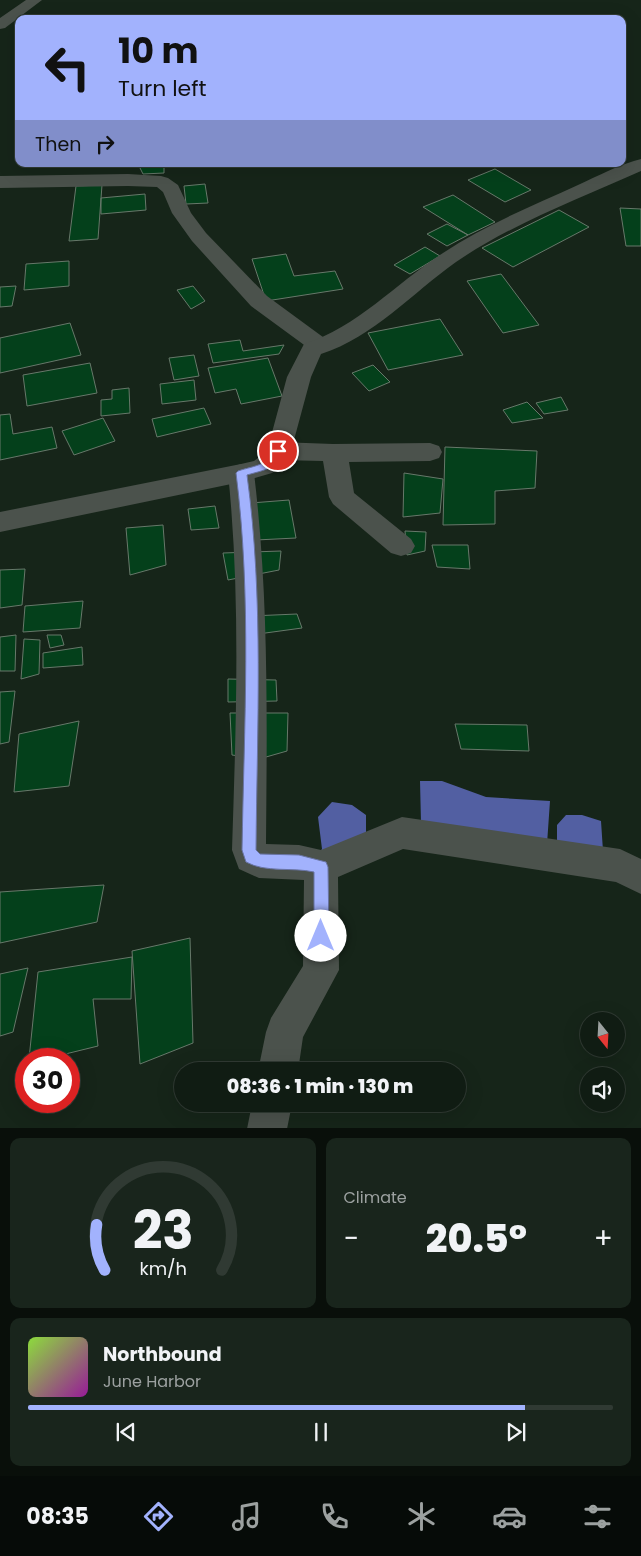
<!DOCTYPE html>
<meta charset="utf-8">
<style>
body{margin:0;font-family:Poppins,sans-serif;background:#19251c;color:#f1f3f6;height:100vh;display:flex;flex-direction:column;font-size:19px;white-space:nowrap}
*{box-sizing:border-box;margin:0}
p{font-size:16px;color:#9ca1a0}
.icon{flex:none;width:28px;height:28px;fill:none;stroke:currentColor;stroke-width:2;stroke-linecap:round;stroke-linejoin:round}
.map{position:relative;height:1128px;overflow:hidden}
.drawer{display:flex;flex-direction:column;gap:10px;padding:10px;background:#090f0a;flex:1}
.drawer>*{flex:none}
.hud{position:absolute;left:15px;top:15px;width:611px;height:152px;border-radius:10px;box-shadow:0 5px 20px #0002,0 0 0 1px #303a33;background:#a2b2fd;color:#111;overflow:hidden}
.needle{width:32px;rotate:162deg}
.controls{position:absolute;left:580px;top:1012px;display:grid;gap:10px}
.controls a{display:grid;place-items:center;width:45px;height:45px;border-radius:50%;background:#101c13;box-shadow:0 5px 20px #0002,0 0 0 1px #303a33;font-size:25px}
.speed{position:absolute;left:15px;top:1048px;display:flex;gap:10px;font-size:25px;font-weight:700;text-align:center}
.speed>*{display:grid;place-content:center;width:65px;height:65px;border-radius:50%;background:#101c13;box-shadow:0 5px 20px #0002,0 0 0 1px #303a33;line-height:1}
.speed .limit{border:8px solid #d22;background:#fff;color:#111}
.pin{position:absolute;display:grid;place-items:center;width:42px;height:42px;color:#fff;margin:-21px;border:2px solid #fff;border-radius:50%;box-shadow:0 1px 5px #0007}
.me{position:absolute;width:55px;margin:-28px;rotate:0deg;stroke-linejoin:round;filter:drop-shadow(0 0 4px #0008)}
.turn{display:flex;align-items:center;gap:18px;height:105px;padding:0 20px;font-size:22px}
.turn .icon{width:65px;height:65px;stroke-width:2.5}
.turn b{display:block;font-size:35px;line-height:42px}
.then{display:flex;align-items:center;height:48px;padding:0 20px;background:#0003;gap:10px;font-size:19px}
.big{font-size:38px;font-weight:800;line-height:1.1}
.drawer .tile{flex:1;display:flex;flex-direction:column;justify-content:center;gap:8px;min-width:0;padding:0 18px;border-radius:10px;background:#19251c}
.drawer .dial{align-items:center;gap:0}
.dial svg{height:130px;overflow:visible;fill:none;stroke:#303a33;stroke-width:7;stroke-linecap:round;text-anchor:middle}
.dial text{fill:#f1f3f6;stroke:none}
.song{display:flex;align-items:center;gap:15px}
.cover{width:60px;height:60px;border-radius:8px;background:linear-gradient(135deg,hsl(90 70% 55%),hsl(300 70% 35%))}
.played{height:5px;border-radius:2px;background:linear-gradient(90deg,#a2b2fd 85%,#303a33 85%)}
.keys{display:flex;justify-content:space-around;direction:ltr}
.heat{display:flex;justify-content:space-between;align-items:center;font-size:28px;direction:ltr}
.drawer .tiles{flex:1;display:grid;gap:10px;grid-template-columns:1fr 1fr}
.tile:last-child{grid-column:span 2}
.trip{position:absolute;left:174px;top:1062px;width:292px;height:50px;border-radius:25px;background:#101c13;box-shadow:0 5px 20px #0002,0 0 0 1px #303a33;font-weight:800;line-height:50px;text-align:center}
.menu{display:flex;height:80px;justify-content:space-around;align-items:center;background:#060b08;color:#9ca1a0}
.menu .icon{width:35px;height:35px}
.menu .current{color:#a2b2fd}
.menu b{font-size:22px;color:#f1f3f6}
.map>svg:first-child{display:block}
.water{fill:#525fa2}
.building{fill:#04401b;stroke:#67786a}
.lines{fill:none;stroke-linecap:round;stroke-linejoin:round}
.minor{fill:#4b524c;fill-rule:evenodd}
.tertiary{fill:#4b524c;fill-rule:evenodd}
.route{fill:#a2b2fd;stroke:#6974a4}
</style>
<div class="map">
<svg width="641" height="1129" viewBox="0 0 641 1129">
<rect width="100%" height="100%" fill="#162519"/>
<path class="water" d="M420,781H442L486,797L550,801L547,844L421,823Z
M332,802L352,805L366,815V836L316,857L322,849L318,817Z
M566,815H582L601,821L603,851L557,849V825Z"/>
<path class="building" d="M138,164H164V173L143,174Z
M495,169L531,190L505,202L468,180Z
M205,184L208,203L186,204L184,186Z
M102,185L98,239L69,241L76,186Z
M145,194L146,210L101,214V198Z
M453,195L495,222L468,235L423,207Z
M620,208L641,209V246H626Z
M559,210L589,227L513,267L482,248Z
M447,224L468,235L447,246L427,234Z
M425,247L440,256L410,274L394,265Z
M286,254L294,276L335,271L343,289L266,301L252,259Z
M69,261V286L24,290L26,264Z
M501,274L539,325L503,333L467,281Z
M16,286L12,306L0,307V287Z
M193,286L205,301L191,309L177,290Z
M440,319L463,355L388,370L368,333Z
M70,323L81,355L0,373V338Z
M240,340L243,351L284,345L279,354L213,363L208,344Z
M194,355L199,376L174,380L169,358Z
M268,358L282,396L241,404L236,389L215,393L208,368Z
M90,363L97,393L27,406L23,375Z
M373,365L390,382L369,391L352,373Z
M194,380L196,400L162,404L160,384Z
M129,388L130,413L101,416V400L112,399V390Z
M561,397L568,410L544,414L536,403Z
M527,402L543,418L512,423L503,410Z
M204,408L211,424L157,437L152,419Z
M10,414L13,434L52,427L57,448L0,460V415Z
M103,418L115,441L74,455L62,431Z
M445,447L537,451L535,488L495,491V524L443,525Z
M404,473L443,479L440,513L403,517Z
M289,500L296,538L256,540L251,503Z
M215,506L219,528L191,530L188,509Z
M163,525L166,565L130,575L126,528Z
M405,531L426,532L425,551L407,555Z
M432,545H468L470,569L437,567Z
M281,551L279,570L228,580L223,553Z
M25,569L22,605L0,608V570Z
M83,601L80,628L23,632L25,606Z
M297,614L302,628L258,634L251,616Z
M16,635L15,671H0V637Z
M47,635H61L64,645L50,648Z
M24,639L40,640L39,674L21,679Z
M82,647L83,665L43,668V653Z
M228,679L276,680L277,701L228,702Z
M15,691L9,742L0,744V692Z
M230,713H288L287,751L259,759L232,755Z
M79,721L69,786L14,792L19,734Z
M455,724L527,725L529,751L461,749Z
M104,885L97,922L0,943V892Z
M190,938L193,1043L140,1064L132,951Z
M132,957L131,999H93L98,1046L45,1059H29L38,972Z
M28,968L13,1032L0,1036V974Z"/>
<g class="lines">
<path class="minor" d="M26,0H42L5,28L0,29V18Z
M128,174L161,176L168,178L178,185L191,213L206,233L267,296L327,340L330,345L327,350L319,352L311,350L251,306L192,241L172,213L163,192L157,187L128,186L0,188V176Z
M279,442L333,444L430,443L439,446L442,452L439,458L430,461L349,462L354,493L411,539L415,546L411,553L401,556L391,553L333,504L329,497L323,461L279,460L270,457L267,451L270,445Z
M241,464L250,467L254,473C269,597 267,720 266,844L299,845L321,850L402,817L620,849L641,859V894L616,882L403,849L338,877L339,970L303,1037L298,1071H258L266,1032L271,1018L303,966L304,880L259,878L239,869L232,850C236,724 241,599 228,473L232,467Z
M252,1104H292L287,1129H247Z"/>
<path class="tertiary" d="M641,159V171C579,199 513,223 456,262C412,293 374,337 321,354L311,377L291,451L285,463L272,473L241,482L0,532V512L241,464L254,461L267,451L287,377L304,344C358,327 396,283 443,253C485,225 532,206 578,185C598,176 620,164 641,159Z"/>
</g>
<path class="route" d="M278,448L284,451C277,469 264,470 247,475C264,599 257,726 256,850L260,854L299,855L326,862L328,867L329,936L326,941L321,943L316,941L314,936V872C292,867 266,873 246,862L242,850C244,725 252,598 236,473L238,471C256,465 265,467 275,449Z"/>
</svg>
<div class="controls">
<a><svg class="needle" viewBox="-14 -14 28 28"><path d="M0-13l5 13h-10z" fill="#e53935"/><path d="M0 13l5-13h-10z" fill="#9ca1a0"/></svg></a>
<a><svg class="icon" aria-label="sound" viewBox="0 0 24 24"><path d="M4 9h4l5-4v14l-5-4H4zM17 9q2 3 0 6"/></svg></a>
</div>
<div class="speed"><div class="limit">30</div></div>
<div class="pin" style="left:278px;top:451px;background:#d93025"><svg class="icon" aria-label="arrive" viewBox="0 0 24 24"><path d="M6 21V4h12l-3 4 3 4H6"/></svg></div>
<svg class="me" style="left:321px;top:936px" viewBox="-20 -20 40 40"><circle r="19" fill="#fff"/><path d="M0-13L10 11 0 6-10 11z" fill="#a2b2fd"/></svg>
<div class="trip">08:36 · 1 min · 130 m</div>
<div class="hud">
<div class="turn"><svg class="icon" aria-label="left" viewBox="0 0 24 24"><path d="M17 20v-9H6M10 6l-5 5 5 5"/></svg><div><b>10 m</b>Turn left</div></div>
<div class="then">Then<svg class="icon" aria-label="right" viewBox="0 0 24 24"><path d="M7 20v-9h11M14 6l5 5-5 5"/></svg></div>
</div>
</div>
<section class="drawer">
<div class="tiles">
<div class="tile dial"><svg viewBox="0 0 100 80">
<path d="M14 69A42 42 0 1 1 86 69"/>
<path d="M14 69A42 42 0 0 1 9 41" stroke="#a2b2fd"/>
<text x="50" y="56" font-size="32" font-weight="700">23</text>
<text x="50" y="72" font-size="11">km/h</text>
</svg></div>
<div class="tile"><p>Climate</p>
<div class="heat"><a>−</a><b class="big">20.5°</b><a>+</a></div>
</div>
<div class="tile">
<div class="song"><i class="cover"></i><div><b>Northbound</b><p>June Harbor</p></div></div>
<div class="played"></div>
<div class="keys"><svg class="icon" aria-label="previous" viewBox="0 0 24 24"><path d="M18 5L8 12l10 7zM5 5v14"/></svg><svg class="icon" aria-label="pause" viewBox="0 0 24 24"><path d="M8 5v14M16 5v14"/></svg><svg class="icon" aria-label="next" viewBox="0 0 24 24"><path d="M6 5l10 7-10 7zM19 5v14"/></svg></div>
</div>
</div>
</section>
<nav class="menu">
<b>08:35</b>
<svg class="icon current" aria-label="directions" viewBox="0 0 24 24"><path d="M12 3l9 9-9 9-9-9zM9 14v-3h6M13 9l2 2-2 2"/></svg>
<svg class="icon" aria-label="music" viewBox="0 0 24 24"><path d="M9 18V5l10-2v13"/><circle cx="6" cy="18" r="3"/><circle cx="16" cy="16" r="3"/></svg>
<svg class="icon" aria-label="phone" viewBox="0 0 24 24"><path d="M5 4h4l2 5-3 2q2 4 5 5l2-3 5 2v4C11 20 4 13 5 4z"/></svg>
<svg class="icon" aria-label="climate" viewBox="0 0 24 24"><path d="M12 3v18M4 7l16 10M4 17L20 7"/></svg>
<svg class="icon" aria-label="car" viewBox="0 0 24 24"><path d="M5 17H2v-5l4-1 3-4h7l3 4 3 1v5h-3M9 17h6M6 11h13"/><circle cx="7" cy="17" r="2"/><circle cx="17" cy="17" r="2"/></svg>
<svg class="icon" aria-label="filters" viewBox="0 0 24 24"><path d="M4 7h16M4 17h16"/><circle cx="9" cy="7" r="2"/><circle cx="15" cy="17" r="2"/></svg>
</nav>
